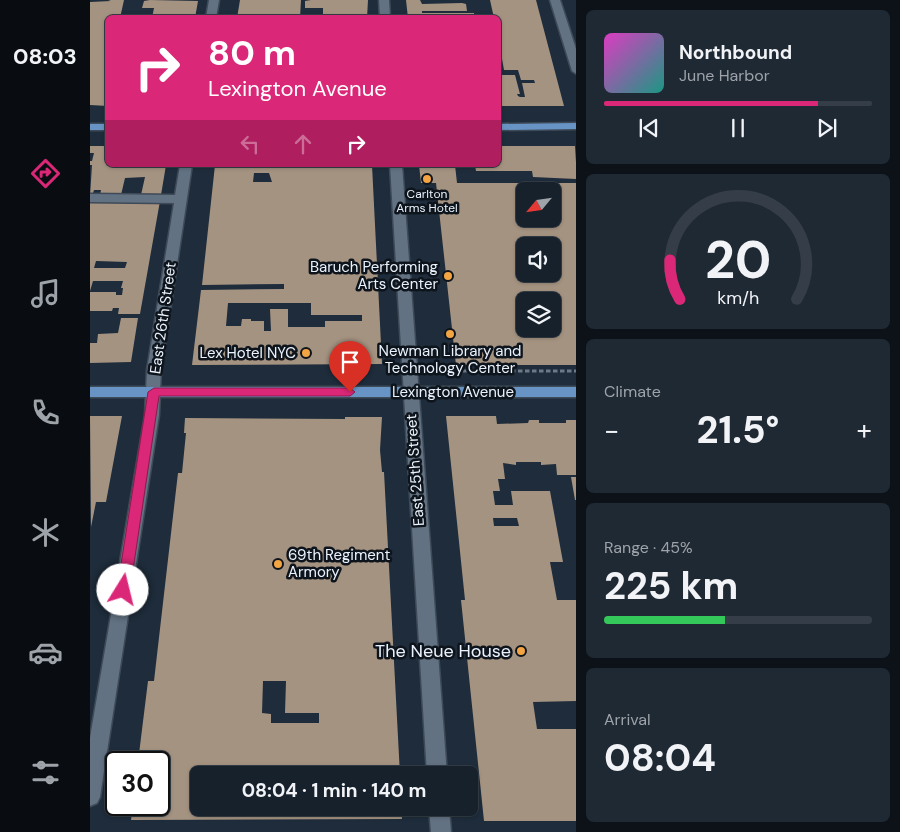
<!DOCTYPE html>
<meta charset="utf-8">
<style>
body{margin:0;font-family:"DM Sans",sans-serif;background:#1f2934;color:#f1f3f6;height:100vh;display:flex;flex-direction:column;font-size:19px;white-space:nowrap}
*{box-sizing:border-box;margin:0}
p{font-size:16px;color:#9ea3a9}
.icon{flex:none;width:28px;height:28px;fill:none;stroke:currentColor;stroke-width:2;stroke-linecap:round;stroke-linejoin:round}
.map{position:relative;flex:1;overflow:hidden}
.drawer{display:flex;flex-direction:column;gap:10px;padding:10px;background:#0c1218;width:324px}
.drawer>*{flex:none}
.top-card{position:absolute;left:15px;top:15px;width:396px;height:152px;border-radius:8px;box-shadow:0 1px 4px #0004,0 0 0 1px #353e48;background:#db2777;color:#fff;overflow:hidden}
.needle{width:32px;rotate:241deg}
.controls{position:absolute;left:426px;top:182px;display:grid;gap:10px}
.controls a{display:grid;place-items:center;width:45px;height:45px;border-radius:8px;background:#16212c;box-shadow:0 1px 4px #0004,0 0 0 1px #353e48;font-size:25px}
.speed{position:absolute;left:15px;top:751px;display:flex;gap:10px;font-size:25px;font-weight:700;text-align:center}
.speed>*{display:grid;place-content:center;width:65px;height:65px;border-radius:50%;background:#16212c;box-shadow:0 1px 4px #0004,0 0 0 1px #353e48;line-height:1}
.speed .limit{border:2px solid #111;border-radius:8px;background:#fff;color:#111}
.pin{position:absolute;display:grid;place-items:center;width:42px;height:42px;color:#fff;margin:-51px -21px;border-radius:50% 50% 50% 0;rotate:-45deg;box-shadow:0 0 5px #0007}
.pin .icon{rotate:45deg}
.me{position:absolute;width:55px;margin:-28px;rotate:9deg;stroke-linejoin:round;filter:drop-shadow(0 0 4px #0008)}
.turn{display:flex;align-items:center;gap:18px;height:105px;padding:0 20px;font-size:22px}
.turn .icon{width:65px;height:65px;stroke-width:2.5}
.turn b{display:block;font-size:35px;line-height:42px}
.lanes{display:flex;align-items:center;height:48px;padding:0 20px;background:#0003;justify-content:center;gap:25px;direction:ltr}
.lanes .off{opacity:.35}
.big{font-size:38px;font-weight:700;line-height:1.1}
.drawer .tile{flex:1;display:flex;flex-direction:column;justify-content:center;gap:8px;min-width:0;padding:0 18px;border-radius:8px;background:#1f2934}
.drawer .dial{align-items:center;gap:0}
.dial svg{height:130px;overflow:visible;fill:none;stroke:#353e48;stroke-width:7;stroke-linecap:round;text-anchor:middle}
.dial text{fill:#f1f3f6;stroke:none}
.song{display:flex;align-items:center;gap:15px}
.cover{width:60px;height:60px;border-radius:8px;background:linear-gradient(135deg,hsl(310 70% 55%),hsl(170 70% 35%))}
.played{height:5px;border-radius:2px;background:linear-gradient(90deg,#db2777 80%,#353e48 80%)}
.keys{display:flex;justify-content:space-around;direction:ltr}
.heat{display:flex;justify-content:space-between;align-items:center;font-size:28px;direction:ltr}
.charge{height:8px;border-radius:4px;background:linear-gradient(90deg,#34c759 45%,#353e48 0)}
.trip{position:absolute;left:100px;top:766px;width:288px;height:50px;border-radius:8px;background:#16212c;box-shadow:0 1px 4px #0004,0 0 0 1px #353e48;font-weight:700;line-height:50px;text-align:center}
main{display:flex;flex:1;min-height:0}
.menu{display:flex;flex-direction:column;width:90px;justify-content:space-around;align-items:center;background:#090d12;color:#9ea3a9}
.menu .icon{width:35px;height:35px}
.menu .on{color:#db2777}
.menu b{font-size:22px;color:#f1f3f6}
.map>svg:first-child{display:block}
.building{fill:#a59381;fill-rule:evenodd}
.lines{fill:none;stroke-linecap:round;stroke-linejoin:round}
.minor-casing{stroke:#3e4a57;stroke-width:3}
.major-casing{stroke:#3e4a57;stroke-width:3}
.path{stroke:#6d7986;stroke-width:3;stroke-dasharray:4.5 2.5;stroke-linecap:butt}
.minor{fill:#627283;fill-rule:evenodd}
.major{fill:#6894c5;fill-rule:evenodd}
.route{fill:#db2777;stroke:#8e194d}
.poi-dot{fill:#f3a443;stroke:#0e141b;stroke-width:2}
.labels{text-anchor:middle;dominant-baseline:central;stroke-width:5;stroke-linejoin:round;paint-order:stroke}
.far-poi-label{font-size:12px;fill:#eaf3fd;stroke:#0e141b}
.poi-label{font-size:15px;fill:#eaf3fd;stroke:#0e141b;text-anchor:end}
.street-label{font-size:15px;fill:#eaf3fd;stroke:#0e141b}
.near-poi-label{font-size:18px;fill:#eaf3fd;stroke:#0e141b;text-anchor:end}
</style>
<main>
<nav class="menu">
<b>08:03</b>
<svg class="icon on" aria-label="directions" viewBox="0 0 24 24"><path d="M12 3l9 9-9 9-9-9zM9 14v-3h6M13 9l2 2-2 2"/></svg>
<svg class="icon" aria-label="music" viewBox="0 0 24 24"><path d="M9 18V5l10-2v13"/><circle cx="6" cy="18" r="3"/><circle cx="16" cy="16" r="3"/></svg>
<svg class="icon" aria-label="phone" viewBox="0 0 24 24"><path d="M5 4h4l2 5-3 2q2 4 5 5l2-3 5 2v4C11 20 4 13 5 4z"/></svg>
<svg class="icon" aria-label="climate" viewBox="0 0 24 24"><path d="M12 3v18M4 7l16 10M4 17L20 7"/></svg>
<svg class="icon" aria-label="car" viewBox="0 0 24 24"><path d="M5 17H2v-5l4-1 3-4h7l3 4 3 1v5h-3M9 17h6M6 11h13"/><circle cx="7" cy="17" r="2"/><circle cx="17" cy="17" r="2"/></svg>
<svg class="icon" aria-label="filters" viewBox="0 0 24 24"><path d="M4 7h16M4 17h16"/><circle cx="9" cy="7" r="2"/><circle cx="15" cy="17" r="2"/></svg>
</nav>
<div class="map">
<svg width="487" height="832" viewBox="0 0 487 832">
<rect width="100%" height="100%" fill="#1e2c3b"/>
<path class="building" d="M18,0H34L30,18H18V106L0,105V2L21,1Z
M60,0L108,1L105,18H62L64,8H52L54,1Z
M150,0H211L210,18H147Z
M221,0H278L277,18H233V8H215V1Z
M316,0H330L332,4L372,3L376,4L377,11H332V13H384V18H318Z
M400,0H446L474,106H409V93H411L409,75H425L430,94H427L428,96L430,97H435L432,83H445L444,80H431L428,70H414L409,42V18H404Z
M0,146H18V165H76L71,195H51L55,177L35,178L31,195H10L11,190H4L2,196H0L2,165H0V161H2L4,153H0Z
M409,146H485L487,179L443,177L442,171H386L385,165H409Z
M125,165H282L292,364L102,365L111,290L194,289V284L112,285ZM164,173H179L182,182H163ZM138,303H221V315H272V321H235V327H198V309H180L181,331H174V321H161V319H152L151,326H136Z
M329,165H365L367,183H487V365H366L346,183H331ZM435,191H462V219H435ZM435,246H462V274H435ZM435,301H462V329H435Z
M0,201H70L50,314H28L29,308H23L22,311H0V292H26V295H32L33,288H31L33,281H3L0,291ZM6,261L37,262L35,268H4Z
M31,318H48L41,362L0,363V343H7L8,334L28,333Z
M0,416H32L16,502H6L1,527Z
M356,416H406L407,424L438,423L439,420H449V423H476V420H487V475H467L466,464L451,465V462H426V465L413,463L415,479H408L410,491H403L405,505H423L421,491H460L473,562H460L467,600H487V701L443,702L447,729H487V821H394L371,600H375ZM403,518H427L429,526H404Z
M255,417H292L290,450L292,472H294L310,775H109V808H311L312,819L41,820L43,805H69V762H48L58,681H64L86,490L88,473H92L96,433H94L95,418L255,419ZM173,681H196L195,713H229V723H181V714L172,713Z
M481,477H487V500H485Z"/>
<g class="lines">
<defs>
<path id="minor" d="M119,0H129L126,18H116Z
M289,0H299L300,18H290Z
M460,0H470L487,52V74L482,71Z
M90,165H102L71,370L69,415L10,797L7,803L0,806V738L55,415L57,370L84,203L0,202V194L85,195Z
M300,165H312L357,775H337Z
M339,808H359L361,832H341Z"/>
<path id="major" d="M487,123V129L409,130V124Z
M0,124H18V130H0Z
M0,387H487V397H0Z"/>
</defs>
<use href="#minor" class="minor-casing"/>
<use href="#major" class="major-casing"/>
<path class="path" d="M337,371H487"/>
<use href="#minor" class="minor"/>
<use href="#major" class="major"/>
</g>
<path class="route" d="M64,388H260L265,392L260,396H69L40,590L38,593L33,595L29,593L27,590L58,392Z"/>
<g class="poi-dot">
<circle cx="337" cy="179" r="5"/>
<circle cx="358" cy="276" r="5"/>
<circle cx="360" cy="334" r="5"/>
<circle cx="216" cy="353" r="5"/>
<circle cx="188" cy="564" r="5"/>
<circle cx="431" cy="651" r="5"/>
</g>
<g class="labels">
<g class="far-poi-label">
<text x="337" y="194">Carlton<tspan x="337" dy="14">Arms Hotel</tspan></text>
</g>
<g class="poi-label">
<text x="348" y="267">Baruch Performing<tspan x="348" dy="17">Arts Center</tspan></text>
<text x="360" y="351" text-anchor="middle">Newman Library and<tspan x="360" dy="17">Technology Center</tspan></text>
<text x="206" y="353">Lex Hotel NYC</text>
<text x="198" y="555" text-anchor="start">69th Regiment<tspan x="198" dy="17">Armory</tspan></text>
</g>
<g class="street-label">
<text transform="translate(73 318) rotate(-82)">East 26th Street</text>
<text x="363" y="392">Lexington Avenue</text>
<text transform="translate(325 470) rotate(-94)">East 25th Street</text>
</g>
<g class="near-poi-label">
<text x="421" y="651">The Neue House</text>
</g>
</g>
</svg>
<div class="controls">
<a><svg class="needle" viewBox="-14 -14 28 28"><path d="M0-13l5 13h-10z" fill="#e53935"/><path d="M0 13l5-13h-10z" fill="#9ea3a9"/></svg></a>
<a><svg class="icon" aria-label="sound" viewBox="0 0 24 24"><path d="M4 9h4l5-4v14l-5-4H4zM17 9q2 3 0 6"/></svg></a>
<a><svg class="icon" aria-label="layers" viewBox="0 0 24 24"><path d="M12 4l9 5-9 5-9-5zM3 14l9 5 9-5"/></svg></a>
</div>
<div class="speed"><div class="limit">30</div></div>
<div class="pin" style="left:260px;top:392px;background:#d93025"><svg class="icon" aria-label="arrive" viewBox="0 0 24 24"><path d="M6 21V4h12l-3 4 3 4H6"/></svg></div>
<svg class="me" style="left:33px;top:590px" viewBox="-20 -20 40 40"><circle r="19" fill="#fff"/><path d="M0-13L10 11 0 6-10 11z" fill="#db2777"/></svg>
<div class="trip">08:04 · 1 min · 140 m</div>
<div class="top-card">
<div class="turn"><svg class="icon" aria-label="right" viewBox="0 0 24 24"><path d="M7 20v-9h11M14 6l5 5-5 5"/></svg><div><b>80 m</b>Lexington Avenue</div></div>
<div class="lanes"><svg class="icon off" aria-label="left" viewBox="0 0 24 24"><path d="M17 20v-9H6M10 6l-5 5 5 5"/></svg><svg class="icon off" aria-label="ahead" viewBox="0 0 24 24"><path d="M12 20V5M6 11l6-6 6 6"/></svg><svg class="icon" aria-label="right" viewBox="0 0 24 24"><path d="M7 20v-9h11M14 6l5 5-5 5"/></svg></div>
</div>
</div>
<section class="drawer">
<div class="tile">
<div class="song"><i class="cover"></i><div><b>Northbound</b><p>June Harbor</p></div></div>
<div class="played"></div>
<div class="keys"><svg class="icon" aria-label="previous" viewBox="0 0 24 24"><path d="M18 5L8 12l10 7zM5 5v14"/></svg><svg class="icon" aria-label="pause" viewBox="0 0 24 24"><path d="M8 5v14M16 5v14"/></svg><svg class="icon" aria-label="next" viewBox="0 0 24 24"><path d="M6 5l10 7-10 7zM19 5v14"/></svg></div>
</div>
<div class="tile dial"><svg viewBox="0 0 100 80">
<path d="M14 69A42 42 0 1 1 86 69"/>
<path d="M14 69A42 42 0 0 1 8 45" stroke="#db2777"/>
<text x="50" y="56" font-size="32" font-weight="700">20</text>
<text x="50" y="72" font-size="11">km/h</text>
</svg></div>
<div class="tile"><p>Climate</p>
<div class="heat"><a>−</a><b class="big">21.5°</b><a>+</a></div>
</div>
<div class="tile"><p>Range · 45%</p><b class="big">225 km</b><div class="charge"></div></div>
<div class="tile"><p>Arrival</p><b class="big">08:04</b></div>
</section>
</main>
